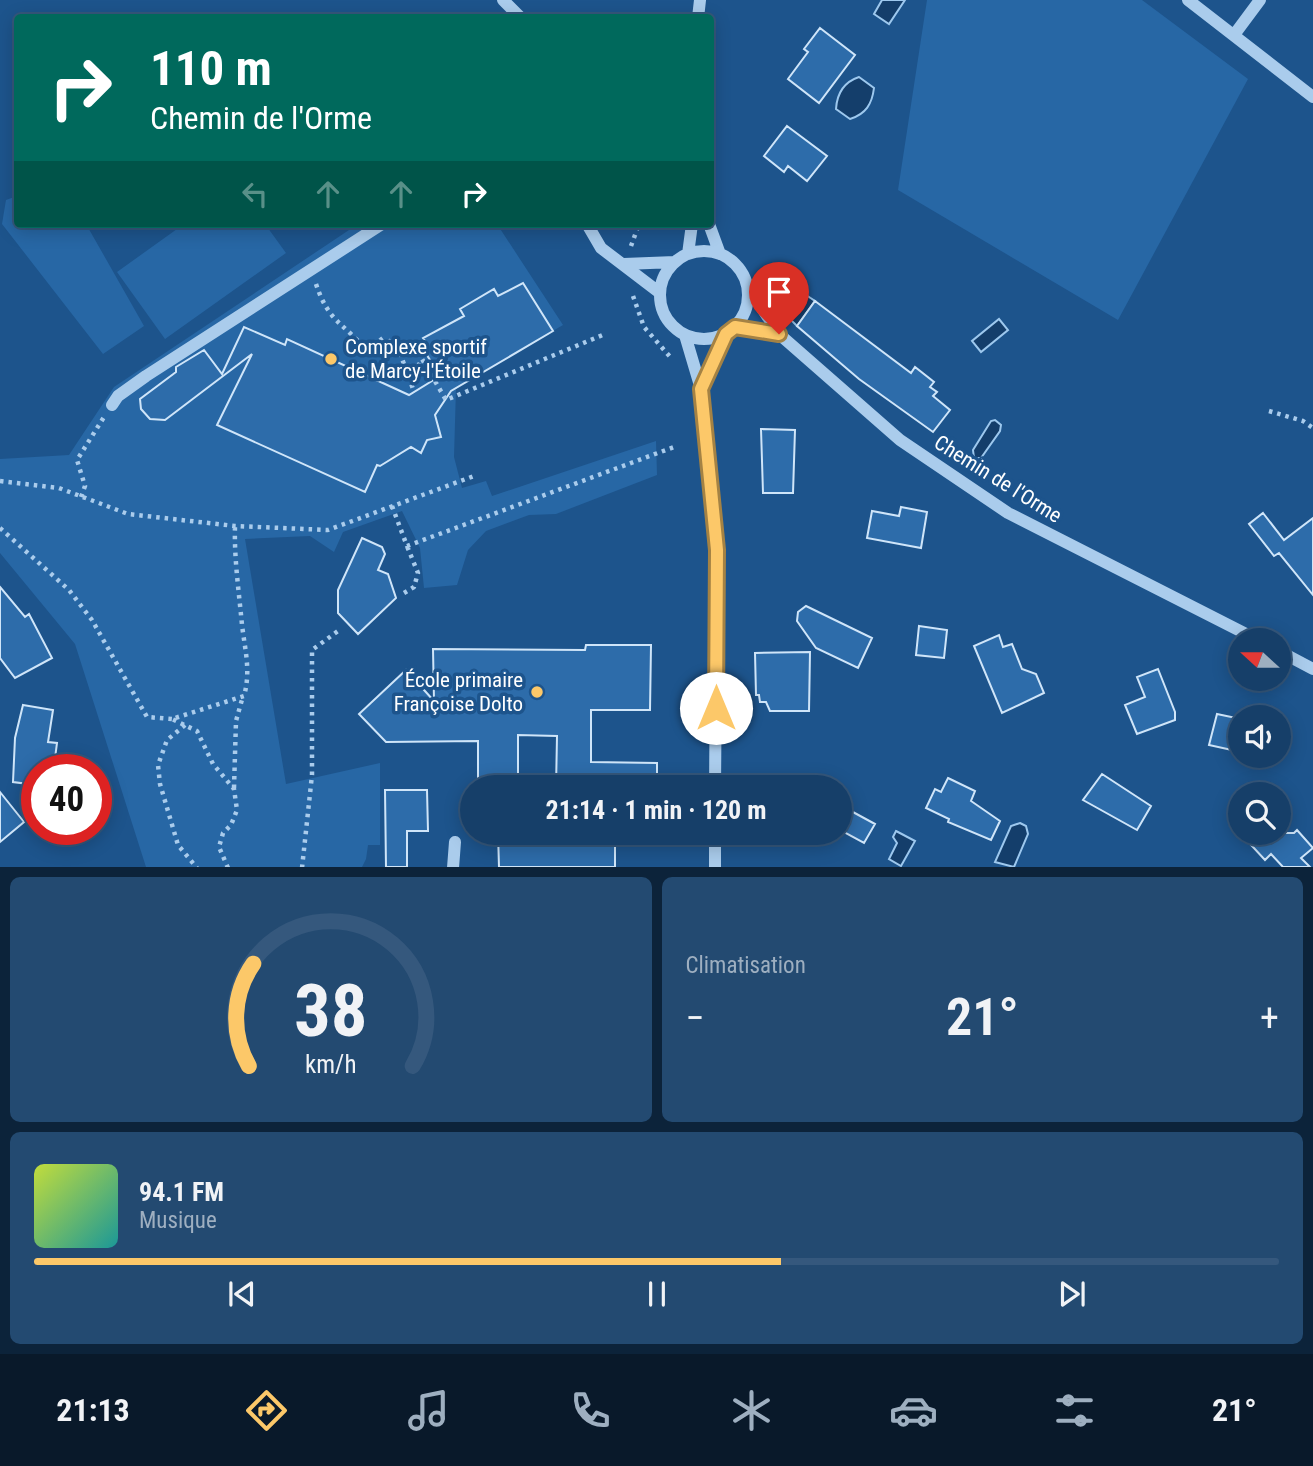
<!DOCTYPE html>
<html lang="fr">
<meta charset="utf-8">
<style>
body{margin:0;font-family:"Roboto Condensed",sans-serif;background:#234a71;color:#f1f3f6;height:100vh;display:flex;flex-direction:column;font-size:26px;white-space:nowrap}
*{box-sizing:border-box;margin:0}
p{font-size:23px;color:#9eafc0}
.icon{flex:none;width:38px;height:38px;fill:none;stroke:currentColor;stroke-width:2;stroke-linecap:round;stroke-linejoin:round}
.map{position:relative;height:867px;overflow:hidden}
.drawer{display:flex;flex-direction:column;gap:10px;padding:10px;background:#0c233a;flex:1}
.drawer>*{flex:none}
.top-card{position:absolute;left:14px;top:14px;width:700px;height:214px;border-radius:7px;box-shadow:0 4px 18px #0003,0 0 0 2px #35587d;background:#00695c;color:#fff;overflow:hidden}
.needle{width:46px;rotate:291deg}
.fabs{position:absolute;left:1228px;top:628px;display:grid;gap:14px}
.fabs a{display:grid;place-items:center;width:63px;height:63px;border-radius:50%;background:#163f69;box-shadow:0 4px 18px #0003,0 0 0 2px #35587d;font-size:35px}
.speed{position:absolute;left:21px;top:754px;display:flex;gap:14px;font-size:35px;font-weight:700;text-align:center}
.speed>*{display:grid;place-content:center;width:91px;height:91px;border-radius:50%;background:#163f69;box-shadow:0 4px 18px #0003,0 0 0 2px #35587d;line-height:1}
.speed .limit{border:10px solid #d22;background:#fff;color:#111}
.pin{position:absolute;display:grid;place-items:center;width:60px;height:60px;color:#fff;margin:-72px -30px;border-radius:50% 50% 50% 0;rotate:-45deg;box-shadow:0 0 7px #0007}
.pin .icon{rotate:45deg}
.me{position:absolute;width:77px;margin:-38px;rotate:0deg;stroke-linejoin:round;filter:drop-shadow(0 0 5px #0008)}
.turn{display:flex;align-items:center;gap:24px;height:147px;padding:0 21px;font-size:32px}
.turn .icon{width:91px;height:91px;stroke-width:2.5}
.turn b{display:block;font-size:49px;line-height:60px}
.lanes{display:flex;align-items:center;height:66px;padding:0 21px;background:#0003;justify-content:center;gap:35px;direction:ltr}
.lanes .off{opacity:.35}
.big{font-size:52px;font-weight:700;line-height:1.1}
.drawer .tile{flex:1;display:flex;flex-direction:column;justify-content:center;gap:10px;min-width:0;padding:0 24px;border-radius:10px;background:#234a71}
.drawer .dial{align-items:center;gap:0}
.dial svg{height:182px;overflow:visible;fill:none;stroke:#35587d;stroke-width:7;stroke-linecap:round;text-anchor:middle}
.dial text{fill:#f1f3f6;stroke:none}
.song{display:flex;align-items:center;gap:21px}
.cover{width:84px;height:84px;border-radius:10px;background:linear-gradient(135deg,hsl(70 70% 55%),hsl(180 70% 35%))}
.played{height:7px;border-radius:4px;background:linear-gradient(90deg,#fcc869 60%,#35587d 60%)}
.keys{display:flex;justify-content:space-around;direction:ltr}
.heat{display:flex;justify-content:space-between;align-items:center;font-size:38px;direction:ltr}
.drawer .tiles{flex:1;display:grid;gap:10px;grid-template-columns:1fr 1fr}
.tile:last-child{grid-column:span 2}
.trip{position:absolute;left:460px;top:775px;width:392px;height:70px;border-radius:35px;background:#163f69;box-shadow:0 4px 18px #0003,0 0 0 2px #35587d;font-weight:700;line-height:70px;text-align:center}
.tabs{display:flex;height:112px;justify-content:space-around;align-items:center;background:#09192a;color:#9eafc0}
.tabs .icon{width:49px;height:49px}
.tabs .selected{color:#fcc869}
.tabs b{font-size:32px;color:#f1f3f6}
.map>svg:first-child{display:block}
.green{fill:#2767a5}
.water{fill:#143e6b;stroke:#9dc8ee;stroke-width:2}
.building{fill:#2d6caa;stroke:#cfe5f9;stroke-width:2}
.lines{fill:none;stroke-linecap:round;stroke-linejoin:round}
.path{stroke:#aaccec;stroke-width:4.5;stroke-dasharray:3.5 5;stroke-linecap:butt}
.minor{stroke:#aaccec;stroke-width:12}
.route-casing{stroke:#a48244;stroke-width:18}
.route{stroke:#fcc869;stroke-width:12}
.poi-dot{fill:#fcc869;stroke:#1d548c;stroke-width:2.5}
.labels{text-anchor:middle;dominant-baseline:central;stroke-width:7;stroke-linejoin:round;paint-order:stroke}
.poi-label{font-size:21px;fill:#fff;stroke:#1d548c;text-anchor:start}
.street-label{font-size:21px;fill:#fff;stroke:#1d548c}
</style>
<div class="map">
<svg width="1313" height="868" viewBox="0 0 1313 868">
<rect width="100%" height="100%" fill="#1d548c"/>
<path class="green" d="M927,0H1142L1248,79L1118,320L898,190Z
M17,196L18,224H86L144,326L103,354L2,224L6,200Z
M184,224H265L286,253L165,339L117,272Z
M358,224H497L563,325L456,388L454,457L462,488L486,481L492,496L656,441L657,475L556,514L529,515L486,531L468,550L457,585L424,588L420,548L402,511L343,532L334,552L310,536L245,539L286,784L380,763V845H368L366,859L362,867H146L75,644L0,553V459L69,455L114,387Z"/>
<path class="water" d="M882,0H905L889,24L874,14Z
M859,77L874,88C872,104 866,114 850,119L836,109C837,93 844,82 859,77Z
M803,293L815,301L797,326L787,316Z
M999,319L1008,330L981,352L972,341Z
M995,420L1001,425L1000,431L981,458H974L973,450L991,421Z
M1020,823L1026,826L1028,834L1014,867L995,862L1011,826Z
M896,831L915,841L901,866L889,859L897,843L893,837Z"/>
<path class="building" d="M820,28L855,55L819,103L788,79L808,52L804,49Z
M787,126L827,156L807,181L788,166L784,172L764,156Z
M523,283L553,331L451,391L435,415L441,437L427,440L421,453L411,447L380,466L377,465L365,492L217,425L252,354L165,420L150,419L141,409L140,399L176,372V367L204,350L222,374L244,327L285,345L287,339L409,395L440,376L420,344L425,341L423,338L464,316L460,309L494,289L498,296Z
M815,301L911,373L915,367L934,382L930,387L937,392L933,396L950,410L933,432L859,379L797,326Z
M761,429L795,430L793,493H763Z
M901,507L927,512L921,548L867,538L872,511L899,516Z
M1263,513L1284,540L1313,518V595L1279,553L1274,556L1249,524Z
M362,538L382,547L385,554L378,570L388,574L396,598L358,634L338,613V590Z
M0,587L25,617L29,614L52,658L15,678L0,658Z
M806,606L872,638L858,668L816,648L797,621L798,612Z
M919,626L947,630L944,658L916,655Z
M999,635L1003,647L1012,644L1022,669L1036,674L1044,693L1002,713L974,646Z
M586,645H651L650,710H591V762L657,763V788H556L557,736L518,735V788H478V741L386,742L359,714L406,670L434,701L433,649L585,650Z
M810,652L809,711H770L766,702H760L759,695H756L755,653Z
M1158,669L1175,712V720L1137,734L1125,705L1145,697L1137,677Z
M23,705L53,710L48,742L57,743L54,766L45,764L44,770H37V785L13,782L15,738Z
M1217,714L1241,719V752L1209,745Z
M1102,774L1151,806L1137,830L1083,800Z
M948,778L975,791L971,801L1000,821L991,840L948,822L949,819L926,808L935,789L941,792Z
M385,790H427L428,831H407V867H386Z
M0,792L24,822L0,842Z
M840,805L875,824L864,843L840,830Z
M1297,830L1313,848L1301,858L1310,867H1283L1271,854L1265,860L1240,833H1294Z
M498,833H615V867H499Z"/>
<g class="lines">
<path class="path" d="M631,246L639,224
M316,284C329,323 343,322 367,351L383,338
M633,296L644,327L672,359
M388,340L401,356L413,389
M410,381L422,359L446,400L605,334
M1269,411L1303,421L1313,428
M0,481L59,488L128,514L235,526L328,530L474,476
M81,497L85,486L77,460L104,417
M392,506L407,546L674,447
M0,528L69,590L92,620L147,717L172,719
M404,593L414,587L418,573L407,546
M185,725L167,740L158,765L160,784L178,845L197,868
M234,788L236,721L243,696
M228,868L219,847L223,833L231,825L237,810L234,789L213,764L197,731L172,719L244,696C251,671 245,650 242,625C239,592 234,559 235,526
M302,868L312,775V650L338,631"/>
<path class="minor" d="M503,0L521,18
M1188,0L1313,97
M698,18L700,0
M1234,35L1260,0
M587,224L601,248L660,293
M709,224L720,254
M660 295a44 44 0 1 1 88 0a44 44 0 1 1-88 0Z
M688,254L692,224
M624,264L675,262
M748,287L779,334L900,440L1008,513L1258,640
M735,327L779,334
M685,335L701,389L717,550L715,788
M701,389L726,334
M112,405L118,396L146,376L382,224
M1279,651L1313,669
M453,868L455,842
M715,868V833"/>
</g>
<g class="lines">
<defs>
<path id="route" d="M716,708L717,550L701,389L726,334L735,327L779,334"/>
</defs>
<use href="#route" class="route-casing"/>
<use href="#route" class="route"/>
</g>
<g class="poi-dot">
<circle cx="331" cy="359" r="7"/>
<circle cx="537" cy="692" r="7"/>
</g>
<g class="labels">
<g class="poi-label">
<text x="345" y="347">Complexe sportif<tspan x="345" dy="24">de Marcy-l'Étoile</tspan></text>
<text x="523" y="680" text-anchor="end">École primaire<tspan x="523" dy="24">Françoise Dolto</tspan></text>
</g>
<g class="street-label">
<text transform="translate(998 479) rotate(32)">Chemin de l'Orme</text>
</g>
</g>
</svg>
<div class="fabs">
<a><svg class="needle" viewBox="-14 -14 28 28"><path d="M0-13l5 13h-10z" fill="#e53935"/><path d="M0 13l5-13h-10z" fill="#9eafc0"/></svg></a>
<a><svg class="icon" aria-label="sound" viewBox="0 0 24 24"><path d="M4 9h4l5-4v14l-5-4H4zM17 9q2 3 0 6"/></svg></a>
<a><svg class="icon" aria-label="search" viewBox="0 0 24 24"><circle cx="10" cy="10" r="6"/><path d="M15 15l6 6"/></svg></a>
</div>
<div class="speed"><div class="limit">40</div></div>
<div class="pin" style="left:779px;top:334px;background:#d93025"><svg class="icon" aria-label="arrive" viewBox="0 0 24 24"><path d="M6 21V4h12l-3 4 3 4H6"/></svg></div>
<svg class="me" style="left:716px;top:708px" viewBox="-20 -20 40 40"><circle r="19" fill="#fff"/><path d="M0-13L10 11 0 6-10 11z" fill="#fcc869"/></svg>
<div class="trip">21:14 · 1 min · 120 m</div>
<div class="top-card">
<div class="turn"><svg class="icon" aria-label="right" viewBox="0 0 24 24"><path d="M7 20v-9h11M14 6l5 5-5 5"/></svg><div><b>110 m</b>Chemin de l'Orme</div></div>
<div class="lanes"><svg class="icon off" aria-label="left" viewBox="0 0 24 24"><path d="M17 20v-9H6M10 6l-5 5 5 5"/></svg><svg class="icon off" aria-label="ahead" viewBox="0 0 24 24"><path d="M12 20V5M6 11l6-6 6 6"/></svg><svg class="icon off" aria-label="ahead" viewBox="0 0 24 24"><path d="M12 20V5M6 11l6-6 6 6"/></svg><svg class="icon" aria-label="right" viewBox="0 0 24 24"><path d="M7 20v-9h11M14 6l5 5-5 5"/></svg></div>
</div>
</div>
<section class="drawer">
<div class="tiles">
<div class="tile dial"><svg viewBox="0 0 100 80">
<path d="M14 69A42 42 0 1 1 86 69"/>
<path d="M14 69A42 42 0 0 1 16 24" stroke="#fcc869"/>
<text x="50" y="56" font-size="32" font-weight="700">38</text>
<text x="50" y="72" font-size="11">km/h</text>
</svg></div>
<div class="tile"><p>Climatisation</p>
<div class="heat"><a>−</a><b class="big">21°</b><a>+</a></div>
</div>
<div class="tile">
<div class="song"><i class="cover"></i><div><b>94.1 FM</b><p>Musique</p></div></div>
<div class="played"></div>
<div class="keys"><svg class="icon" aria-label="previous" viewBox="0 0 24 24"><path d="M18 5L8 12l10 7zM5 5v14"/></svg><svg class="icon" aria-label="pause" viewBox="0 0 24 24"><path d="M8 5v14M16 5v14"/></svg><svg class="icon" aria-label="next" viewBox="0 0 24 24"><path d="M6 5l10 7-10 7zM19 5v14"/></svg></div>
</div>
</div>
</section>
<nav class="tabs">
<b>21:13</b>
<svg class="icon selected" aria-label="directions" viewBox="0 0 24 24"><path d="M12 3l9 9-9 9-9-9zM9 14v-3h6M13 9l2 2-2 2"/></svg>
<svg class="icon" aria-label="music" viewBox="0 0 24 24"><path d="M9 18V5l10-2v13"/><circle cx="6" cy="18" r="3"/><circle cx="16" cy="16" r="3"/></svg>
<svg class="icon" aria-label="phone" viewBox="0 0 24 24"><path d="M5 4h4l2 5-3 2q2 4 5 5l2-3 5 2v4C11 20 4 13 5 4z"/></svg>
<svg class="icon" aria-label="climate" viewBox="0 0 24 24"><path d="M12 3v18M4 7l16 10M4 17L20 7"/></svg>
<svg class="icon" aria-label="car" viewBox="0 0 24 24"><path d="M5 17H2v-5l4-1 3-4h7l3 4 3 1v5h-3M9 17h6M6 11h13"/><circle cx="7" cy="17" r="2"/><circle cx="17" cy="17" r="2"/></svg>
<svg class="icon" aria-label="filters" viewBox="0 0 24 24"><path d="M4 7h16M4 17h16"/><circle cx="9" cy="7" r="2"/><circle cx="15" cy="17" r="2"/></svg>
<b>21°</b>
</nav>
